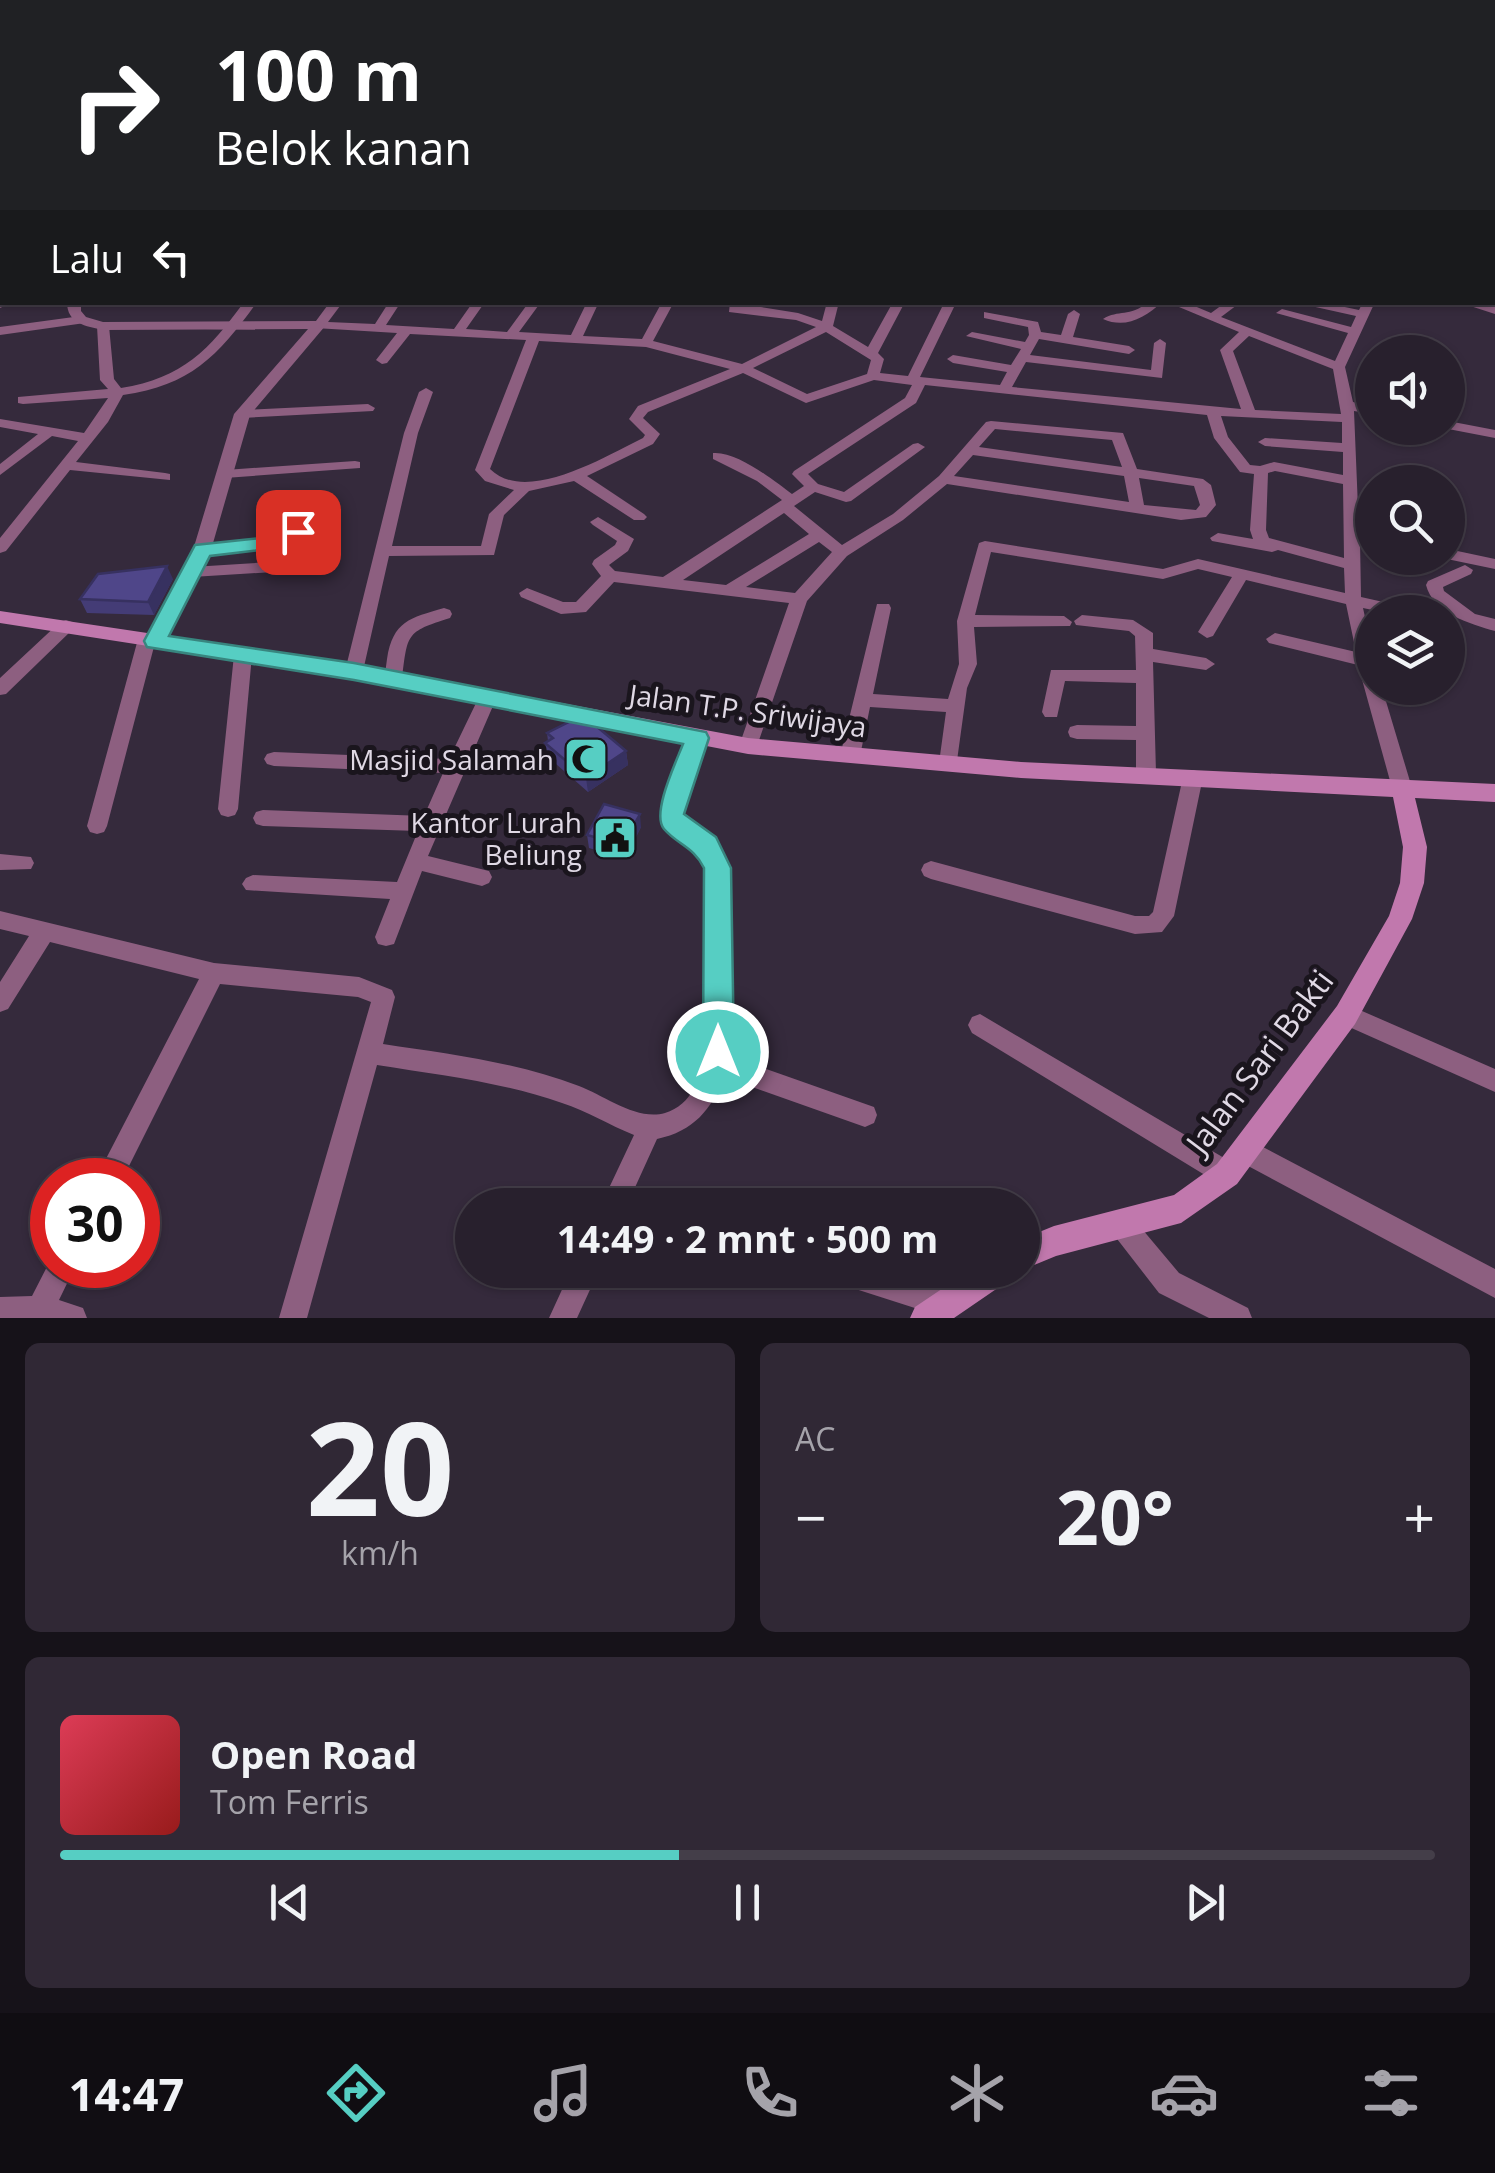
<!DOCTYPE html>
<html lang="id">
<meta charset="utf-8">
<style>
body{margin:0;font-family:"Open Sans",sans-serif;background:#302835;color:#f1f3f6;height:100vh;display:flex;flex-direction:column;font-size:38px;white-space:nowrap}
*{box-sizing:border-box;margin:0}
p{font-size:32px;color:#a5a3aa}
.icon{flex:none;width:55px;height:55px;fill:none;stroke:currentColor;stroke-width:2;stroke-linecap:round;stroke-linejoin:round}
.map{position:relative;height:1318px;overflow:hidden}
.sheet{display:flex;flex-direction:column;gap:25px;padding:25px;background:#161219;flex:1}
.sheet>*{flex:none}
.hud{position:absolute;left:0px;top:0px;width:1495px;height:305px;box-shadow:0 2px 8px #0004,0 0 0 2px #443e49;background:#202124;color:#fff;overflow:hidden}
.tools{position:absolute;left:1355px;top:335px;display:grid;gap:20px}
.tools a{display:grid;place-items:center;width:110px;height:110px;border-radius:50%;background:#28202d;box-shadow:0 2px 8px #0004,0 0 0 2px #443e49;font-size:50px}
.speed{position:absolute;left:30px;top:1158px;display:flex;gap:20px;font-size:50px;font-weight:700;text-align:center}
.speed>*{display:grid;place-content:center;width:130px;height:130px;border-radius:50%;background:#28202d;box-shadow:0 2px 8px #0004,0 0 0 2px #443e49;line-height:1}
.speed .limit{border:15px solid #d22;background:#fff;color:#111}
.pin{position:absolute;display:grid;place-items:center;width:85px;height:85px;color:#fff;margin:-42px;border-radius:20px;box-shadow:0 5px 15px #0006}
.me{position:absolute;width:110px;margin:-55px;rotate:0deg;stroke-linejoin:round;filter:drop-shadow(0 0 8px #0008)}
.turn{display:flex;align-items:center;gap:35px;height:210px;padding:0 50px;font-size:45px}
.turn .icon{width:130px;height:130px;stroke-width:2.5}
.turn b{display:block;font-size:70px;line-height:85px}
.then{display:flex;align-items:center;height:95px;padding:0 50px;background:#0003;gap:20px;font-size:38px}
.big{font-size:75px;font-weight:700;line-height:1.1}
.sheet .widget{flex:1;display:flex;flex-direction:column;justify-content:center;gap:15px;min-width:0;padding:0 35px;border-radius:15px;background:#302835}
.sheet .dial{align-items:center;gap:0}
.dial b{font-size:130px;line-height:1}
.song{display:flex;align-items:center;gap:30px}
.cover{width:120px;height:120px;border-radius:15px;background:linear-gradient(135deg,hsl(350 70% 55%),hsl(0 70% 35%))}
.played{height:10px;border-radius:5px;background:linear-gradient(90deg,#56cec3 45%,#443e49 45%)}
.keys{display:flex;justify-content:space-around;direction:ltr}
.heat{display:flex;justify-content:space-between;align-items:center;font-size:55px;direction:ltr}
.sheet .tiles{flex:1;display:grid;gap:25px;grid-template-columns:1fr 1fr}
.widget:last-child{grid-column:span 2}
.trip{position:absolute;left:455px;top:1188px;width:585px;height:100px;border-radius:50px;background:#28202d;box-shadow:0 2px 8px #0004,0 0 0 2px #443e49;font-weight:700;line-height:100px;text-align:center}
.tab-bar{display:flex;height:160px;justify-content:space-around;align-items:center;background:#100d12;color:#a5a3aa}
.tab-bar .icon{width:70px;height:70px}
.tab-bar .current{color:#56cec3}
.tab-bar b{font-size:45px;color:#f1f3f6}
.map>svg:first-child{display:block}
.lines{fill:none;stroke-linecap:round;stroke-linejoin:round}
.minor{fill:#8d5f80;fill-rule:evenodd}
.tertiary{fill:#8d5f80;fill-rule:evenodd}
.secondary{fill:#c178ad;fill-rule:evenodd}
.wall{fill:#443c76}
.shaded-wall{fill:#373160}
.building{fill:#4f4689;stroke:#373160;stroke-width:2.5}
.route{fill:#56cec3;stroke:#38867f;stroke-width:2.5}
.labels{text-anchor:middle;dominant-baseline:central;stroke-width:10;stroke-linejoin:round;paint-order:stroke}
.street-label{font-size:28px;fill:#e0d9e5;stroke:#1a151d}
.poi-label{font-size:28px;fill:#e0d9e5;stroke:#1a151d;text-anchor:end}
.near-street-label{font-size:32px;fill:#e0d9e5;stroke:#1a151d}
</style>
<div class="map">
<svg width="1495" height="1318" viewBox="0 0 1495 1318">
<rect width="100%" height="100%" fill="#352a3c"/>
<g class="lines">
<path class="minor" d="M953,0H960L961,1L951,2Z
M1148,0H1156L1158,2H1150Z
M1390,0H1400L1402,2H1393Z
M1454,0H1462V2H1455Z
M1492,8L1495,9V13H1492Z
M0,27H2V31H0Z
M1492,28H1495V33H1492Z
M1492,54H1495V59H1492Z
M0,57H2V61H0Z
M1492,88H1495V94H1492Z
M0,91L2,92V96L0,97Z
M2,138V144L0,145V139Z
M1492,187H1495V193H1492Z
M0,281H2V289H0Z
M0,300H2V302H13L0,308Z
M244,302H257C218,356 191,385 123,395L108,422L76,462L165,473L170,474V480L70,470L6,551L0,553V538L78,441L52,436L0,475V464L38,434L0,427V419L84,433L108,398L23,404L18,403V397L108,389L100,380L97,326L103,322L109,326L114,379L121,388C183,378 209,350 244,302Z
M330,302H343L328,322L375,324L389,302H401L386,325L454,329L473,302H485L466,329L507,332L529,302H541L519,332L571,335L587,302H599L583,336L642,339L662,302H674L653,341L742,364L816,327L796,320L729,312L730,302L798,313L822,321L827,302H839L833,326L868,347L893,302H905L878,353L884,359L880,373L908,376L943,305L953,302L955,305L920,377L1000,385L1007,372L953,363L947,359L953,355L1011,365L1021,349L966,336L972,332L1025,342L1029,335L1028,327L984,318V312L1038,322L1041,332L1061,335L1068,314L1074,310L1080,314L1073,337L1129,346L1135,350L1129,354L1039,339L1030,355L1151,370L1154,343L1160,339L1166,343L1162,378L1026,362L1012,387L1241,409L1220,350L1239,332L1167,302H1185L1211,313L1226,302H1241L1221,317L1335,361L1348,333L1276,313L1282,309L1351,327L1356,316L1293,302H1321L1359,310L1363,302H1375L1345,367L1353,402L1372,406V414L1354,411L1359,532L1372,534V544L1360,541L1361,597L1410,608L1412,612H1382L1363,608L1372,649V688H1382L1412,788L1409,793L1402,796L1395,793L1392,788L1358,665L1269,643L1266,639L1275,633L1356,652L1346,604L1246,580L1213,636L1207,638L1198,632L1232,577L1198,569L1163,579L991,552L975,615L1064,616L1072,622L1070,626L974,627L977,664L967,688L956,768H942L939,763L946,712L870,707L860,756L857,761H843L840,756L877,604H889L891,608L873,694L948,699L959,664L957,621L979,543L985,541L1163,569L1198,559L1345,593L1344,568L1278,550L1272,552L1212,541L1210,538L1218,533L1253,539L1250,530L1254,474L1240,472L1214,438L1207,415L925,385L916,403L808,474L818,484L844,492L913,444L918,443L925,447L851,501L846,502L815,492L794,506L842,545L893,514L939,476L986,422L991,421L1123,433L1137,469L1203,479L1211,485L1216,505L1206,517L1181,520L947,484L903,520L847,556L807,601L757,746L755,751H741L739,746L789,603L614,582L586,612L561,614L521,597L519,593L527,588L563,602H576L601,576L592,564L594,560L615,545L617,541L593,525L590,522L598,517L634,539L628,551L609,565L615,571L663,577L782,500L757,481L713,459V453C737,451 773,480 792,494L804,486L792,474L794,471L905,398L912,385L874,380L806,403L743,373L648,412L643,418L660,434L653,444L587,476L644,514L647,517L644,520H634L574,481L529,491L504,515L494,555L389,556L363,671L354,677L348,675L345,671L404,433L419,392L426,388L433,392L418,433L392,546H481L489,514L514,490L485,481L475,470L526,340L410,334L387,363L382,364L376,360L397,333L315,328L313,325ZM826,332L871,360L867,374L807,394L753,368ZM1249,336L1333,369L1341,414L1255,410L1233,351ZM539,341L646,347L730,369L638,406L629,419L645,435L643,438C606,456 526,505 490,469ZM1221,416L1342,422V443L1265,438L1258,442L1265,446L1343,452V475L1274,462L1260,466L1250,465L1228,437ZM995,429L1112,440L1122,467L979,447ZM973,455L1124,476L1129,502L954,476ZM1275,471L1343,484L1344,558L1269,538L1266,530L1268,473ZM1139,478L1194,486L1200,505L1196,510L1144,505ZM784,513L809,534L726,585L683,580ZM819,542L832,552L795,593L746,587Z
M1148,302H1162C1145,318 1125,329 1103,319C1119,309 1129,318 1148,302Z
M1458,302H1480L1495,306V314Z
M81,316L85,317V323L0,335V327Z
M368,404L375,408L373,411L242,418L235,414L242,410Z
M1448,421L1495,430V438L1443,428H1448Z
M355,461L360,462V468L225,478L218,474L225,470Z
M298,527L306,532L293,545L287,547L202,555L194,550L202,545L283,538Z
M295,549L303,554L301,558L274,572L192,577L184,572L192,567L270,562Z
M1448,549L1495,559V569L1442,558H1448Z
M1465,565L1473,570L1471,574L1443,587L1444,591L1475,614L1495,619V631C1470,624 1433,613 1426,585L1428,581Z
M444,608L450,610L452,614L450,618C405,632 408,634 402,679L399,683H387C384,675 386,668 387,659C393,621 410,618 444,608Z
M1082,615L1133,620L1153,633V649L1206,658L1215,664L1206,670L1153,662L1156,773L1153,778H1139L1136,773V740L1077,739L1070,737L1068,732L1070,727L1077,725L1136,726V683L1065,681L1057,717H1045L1042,712L1051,670H1136L1135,636L1129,631L1076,625L1074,621Z
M66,620L72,622L74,626L72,630L6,694L0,695V678L60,622Z
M147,633L156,639L107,826L104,832L97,834L90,832L87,826L138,639Z
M243,649L252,655L238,809L235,815L228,817L221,815L218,809L234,655Z
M487,692L493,694L496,699L428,856L489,871L492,877L489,883L482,886L422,871L394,944L386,946L378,944L375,937L390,899L246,890L242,884L246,878L253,875L397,882L418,831L263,826L256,824L253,818L256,812L263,810L424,816L443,773L274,766L267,764L264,759L267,754L274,752L449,759L478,699L481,694Z
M697,731L704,733L706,738L681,814L714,839L728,867L729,1056L874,1107L877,1115L874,1123L865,1127L724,1077C711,1110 694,1131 657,1139L627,1205H601L634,1135C609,1125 587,1111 562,1103C502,1082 439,1075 377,1065L307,1318H279L371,1002L358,997L220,984L122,1180H95L199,979L50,942L8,1009L0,1012V982L29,936L0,929V911L214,963L359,977L392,990L395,997L383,1044C449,1054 516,1062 579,1086C605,1096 637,1121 665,1113C692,1105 702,1076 706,1052L708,867L700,851L666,827L661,814L688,738L690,733Z
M1193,770L1200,772L1203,777L1174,916L1162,932L1135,934L931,879L924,876L921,870L924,864L931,861L1135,916H1149L1153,912L1183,777L1186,772Z
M0,854L31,857L34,863L31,869L0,870Z
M1346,1004L1495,1069V1092L1338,1022L1334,1015L1338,1008Z
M980,1014L1236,1165L1240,1174L1236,1183L1227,1187L1218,1183L972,1033L968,1025L972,1017Z
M1244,1137L1495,1269V1298L1235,1159L1231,1150L1235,1141Z
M1123,1213L1132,1217L1179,1273L1248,1308L1252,1318H1209L1159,1293L1114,1235L1110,1226L1114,1217Z
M52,1257V1265H76L59,1300L83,1308L87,1318H0V1297L32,1296Z
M571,1270H599L577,1318H549Z
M826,1270H882L956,1294L960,1304L956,1314L946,1318L840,1284L830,1280Z"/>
<path class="tertiary" d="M0,181H2V187H0Z
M0,226H2V234H0Z
M67,302H81V311L86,317L103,322L319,321L326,325L250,415L211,550L165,641L155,648L145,641L193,550L234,414L308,329L103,330C86,326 67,324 67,302Z"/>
<path class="secondary" d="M0,611L354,664L748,738L1021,762L1495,784V802L1415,798L1427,847L1424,883L1412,919L1355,1024L1237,1184L1181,1223L1056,1256L1022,1270V1239L1054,1226L1174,1195L1217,1164L1337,1006L1389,916L1400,883L1403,847L1393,797L1021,778L748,754L354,678L0,623Z
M970,1270H1012L1008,1281L954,1318H910L915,1307Z"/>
</g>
<path class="wall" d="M173,579L154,615L87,613L80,599Z
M547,733L626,751L628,765L588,792L548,757L545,743L548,741Z
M641,827L625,859L589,848L587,835Z"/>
<path class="shaded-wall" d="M167,566L173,579L154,615L148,602Z
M626,751L628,765L588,792L586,778Z
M640,814L641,827L625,859L623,845Z"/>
<path class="building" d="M167,566L148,602L80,599L98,574Z
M583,715L626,751L586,778L545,743L553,738L547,733Z
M604,804L640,814L623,845L587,835Z"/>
<path class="route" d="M298,526L308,532L294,546L210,556L169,636L354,663L706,732L709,738L684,814L716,837L731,868L734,1052L729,1062L718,1066L707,1062L703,1052L704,868C694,847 678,845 664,829C651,814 676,762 683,744L354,680L147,647L144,641L195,545L281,536Z"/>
<defs>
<symbol id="mosque-square" viewBox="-11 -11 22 22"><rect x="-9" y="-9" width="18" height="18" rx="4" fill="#56cec3" stroke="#1a151d"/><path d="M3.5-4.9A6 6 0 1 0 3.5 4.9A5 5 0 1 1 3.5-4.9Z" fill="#111"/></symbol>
<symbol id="civic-square" viewBox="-11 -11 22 22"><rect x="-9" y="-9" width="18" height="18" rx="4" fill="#56cec3" stroke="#1a151d"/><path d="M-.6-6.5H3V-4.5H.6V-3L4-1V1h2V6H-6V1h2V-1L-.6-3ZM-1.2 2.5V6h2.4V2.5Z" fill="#111"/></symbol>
</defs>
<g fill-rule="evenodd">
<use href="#mosque-square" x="561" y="734" width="50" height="50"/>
<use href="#civic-square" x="590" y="813" width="50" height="50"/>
</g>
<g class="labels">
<g class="street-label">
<text transform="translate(748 710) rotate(8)">Jalan T.P. Sriwijaya</text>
</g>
<g class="poi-label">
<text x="554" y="759">Masjid Salamah</text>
<text x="582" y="822">Kantor Lurah<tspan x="582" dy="32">Beliung</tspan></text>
</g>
<g class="near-street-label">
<text transform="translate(1259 1061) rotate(-53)">Jalan Sari Bakti</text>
</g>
</g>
</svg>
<div class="tools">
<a><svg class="icon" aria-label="sound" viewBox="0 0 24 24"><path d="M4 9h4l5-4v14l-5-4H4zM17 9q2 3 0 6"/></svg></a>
<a><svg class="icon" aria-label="search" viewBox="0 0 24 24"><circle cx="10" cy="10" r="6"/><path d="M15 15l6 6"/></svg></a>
<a><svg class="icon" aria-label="layers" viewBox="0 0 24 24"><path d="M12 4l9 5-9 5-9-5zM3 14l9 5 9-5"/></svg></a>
</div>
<div class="speed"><div class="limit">30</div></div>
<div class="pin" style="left:298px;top:532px;background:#d93025"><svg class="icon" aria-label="arrive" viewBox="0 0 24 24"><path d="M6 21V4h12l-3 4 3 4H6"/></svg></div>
<svg class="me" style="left:718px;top:1052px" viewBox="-20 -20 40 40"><circle r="17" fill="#56cec3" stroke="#fff" stroke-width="3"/><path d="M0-11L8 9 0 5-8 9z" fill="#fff"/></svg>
<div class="trip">14:49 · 2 mnt · 500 m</div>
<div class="hud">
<div class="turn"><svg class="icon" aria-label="right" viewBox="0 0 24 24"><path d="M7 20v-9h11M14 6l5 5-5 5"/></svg><div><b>100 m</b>Belok kanan</div></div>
<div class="then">Lalu<svg class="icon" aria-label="left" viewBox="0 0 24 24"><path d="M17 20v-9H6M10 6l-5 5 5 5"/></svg></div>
</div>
</div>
<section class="sheet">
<div class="tiles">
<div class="widget dial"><b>20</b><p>km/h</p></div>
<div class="widget"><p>AC</p>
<div class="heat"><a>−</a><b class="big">20°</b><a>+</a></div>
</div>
<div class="widget">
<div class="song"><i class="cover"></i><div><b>Open Road</b><p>Tom Ferris</p></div></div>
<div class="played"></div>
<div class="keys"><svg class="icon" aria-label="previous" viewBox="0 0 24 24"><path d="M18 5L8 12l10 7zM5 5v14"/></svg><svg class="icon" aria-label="pause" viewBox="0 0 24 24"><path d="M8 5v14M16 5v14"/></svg><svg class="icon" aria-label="next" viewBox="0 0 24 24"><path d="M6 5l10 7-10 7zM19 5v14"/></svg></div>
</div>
</div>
</section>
<nav class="tab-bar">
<b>14:47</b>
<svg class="icon current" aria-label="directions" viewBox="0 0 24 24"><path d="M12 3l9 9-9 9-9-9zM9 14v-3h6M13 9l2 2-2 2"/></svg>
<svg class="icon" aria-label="music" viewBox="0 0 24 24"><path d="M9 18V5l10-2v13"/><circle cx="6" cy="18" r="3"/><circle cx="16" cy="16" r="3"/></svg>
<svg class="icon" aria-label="phone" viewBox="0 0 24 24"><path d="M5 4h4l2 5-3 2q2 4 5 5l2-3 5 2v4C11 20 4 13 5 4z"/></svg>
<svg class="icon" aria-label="climate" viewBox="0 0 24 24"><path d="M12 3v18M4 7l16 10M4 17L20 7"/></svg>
<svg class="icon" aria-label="car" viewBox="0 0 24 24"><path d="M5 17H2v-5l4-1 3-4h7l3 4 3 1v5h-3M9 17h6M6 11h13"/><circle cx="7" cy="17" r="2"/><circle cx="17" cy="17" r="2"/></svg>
<svg class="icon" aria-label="filters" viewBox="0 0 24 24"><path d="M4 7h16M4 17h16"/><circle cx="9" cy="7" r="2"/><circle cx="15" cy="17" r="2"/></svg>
</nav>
